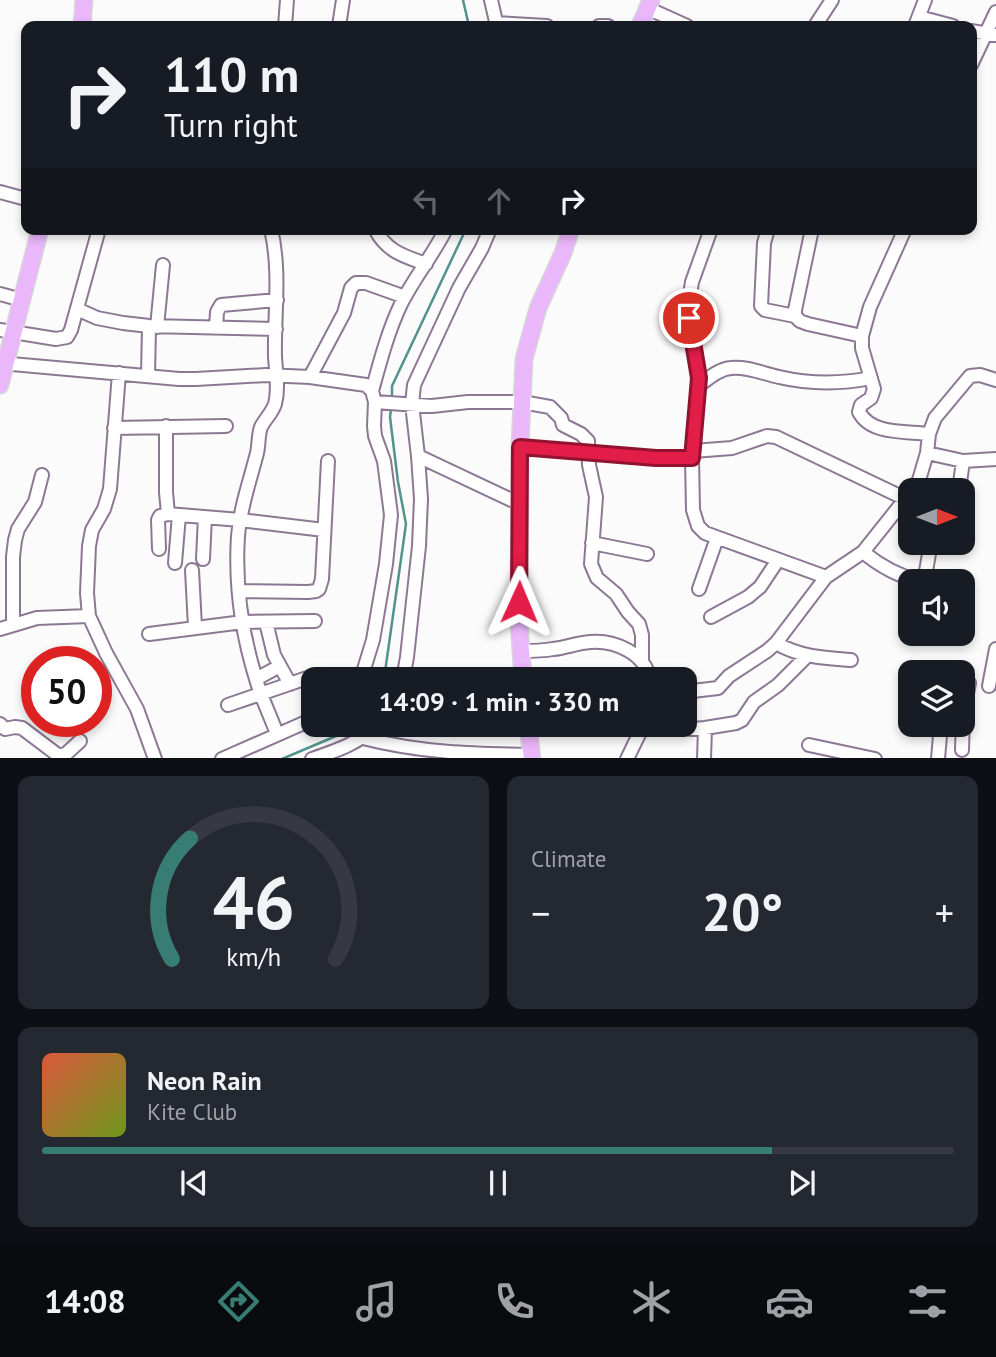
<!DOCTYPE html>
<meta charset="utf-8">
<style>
body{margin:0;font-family:"PT Sans",sans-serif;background:#242831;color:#f1f3f6;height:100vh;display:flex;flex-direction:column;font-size:26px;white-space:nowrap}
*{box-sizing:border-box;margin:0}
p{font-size:23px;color:#9ea1a6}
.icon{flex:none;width:38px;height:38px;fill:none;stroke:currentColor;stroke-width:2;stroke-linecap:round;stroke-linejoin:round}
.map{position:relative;height:758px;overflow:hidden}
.panel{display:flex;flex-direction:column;gap:18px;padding:18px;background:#0d0f14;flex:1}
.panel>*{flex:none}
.guide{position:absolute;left:21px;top:21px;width:956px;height:214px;border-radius:14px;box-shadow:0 4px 10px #0003;background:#171b24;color:#f1f3f6;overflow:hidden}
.needle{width:46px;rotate:90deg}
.tools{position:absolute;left:898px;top:478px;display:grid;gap:14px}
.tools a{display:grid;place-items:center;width:77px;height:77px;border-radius:14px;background:#171b24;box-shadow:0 4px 10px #0003;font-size:35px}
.speed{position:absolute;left:21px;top:646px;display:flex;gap:14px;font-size:35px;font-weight:700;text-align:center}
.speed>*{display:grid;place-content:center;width:91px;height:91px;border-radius:50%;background:#171b24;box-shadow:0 4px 10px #0003;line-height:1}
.speed .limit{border:10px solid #d22;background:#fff;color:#111}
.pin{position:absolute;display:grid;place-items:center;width:60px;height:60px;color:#fff;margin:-30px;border:4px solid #fff;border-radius:50%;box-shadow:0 2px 7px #0007}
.me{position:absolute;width:77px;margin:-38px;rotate:1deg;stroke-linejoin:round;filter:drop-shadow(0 0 5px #0008)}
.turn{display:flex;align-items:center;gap:24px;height:147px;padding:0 28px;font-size:32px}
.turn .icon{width:91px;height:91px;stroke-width:2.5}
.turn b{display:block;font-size:49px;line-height:60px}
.lanes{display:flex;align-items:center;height:66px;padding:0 28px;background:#0003;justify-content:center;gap:35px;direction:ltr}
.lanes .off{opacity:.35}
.big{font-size:52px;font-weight:700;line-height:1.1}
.panel .widget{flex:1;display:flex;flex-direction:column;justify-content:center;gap:10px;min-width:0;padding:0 24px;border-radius:14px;background:#242831}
.panel .dial{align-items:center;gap:0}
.dial svg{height:182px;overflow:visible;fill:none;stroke:#363941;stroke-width:7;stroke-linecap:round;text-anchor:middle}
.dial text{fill:#f1f3f6;stroke:none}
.song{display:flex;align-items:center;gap:21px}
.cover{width:84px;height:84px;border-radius:10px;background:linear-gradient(135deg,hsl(10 70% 55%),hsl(80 70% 35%))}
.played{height:7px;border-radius:4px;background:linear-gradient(90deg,#387d73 80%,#363941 80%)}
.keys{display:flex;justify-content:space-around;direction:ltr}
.heat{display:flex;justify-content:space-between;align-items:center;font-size:38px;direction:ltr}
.panel .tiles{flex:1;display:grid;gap:18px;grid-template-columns:1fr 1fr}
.widget:last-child{grid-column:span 2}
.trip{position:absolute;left:301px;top:667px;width:396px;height:70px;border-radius:14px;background:#171b24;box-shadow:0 4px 10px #0003;font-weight:700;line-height:70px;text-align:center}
.menu{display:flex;height:112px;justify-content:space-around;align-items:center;background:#090b0e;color:#9ea1a6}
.menu .icon{width:49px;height:49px}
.menu .current{color:#387d73}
.menu b{font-size:32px;color:#f1f3f6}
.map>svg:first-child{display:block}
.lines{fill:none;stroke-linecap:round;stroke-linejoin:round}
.stream{stroke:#52938d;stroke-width:2.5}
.minor-casing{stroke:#8d7894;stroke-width:16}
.major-casing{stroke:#d8d6d9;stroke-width:19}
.minor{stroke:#fff;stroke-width:12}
.major{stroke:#eab7fa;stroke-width:16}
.route-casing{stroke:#92132f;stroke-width:18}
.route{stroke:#e11d48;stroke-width:12}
</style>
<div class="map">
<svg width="996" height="759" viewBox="0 0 996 759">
<rect width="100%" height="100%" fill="#fbfbfb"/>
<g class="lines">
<path class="stream" d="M463,0L469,26
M392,398V386L466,229
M384,679L406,524L398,482L390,417L391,409
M282,759L355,728L358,724"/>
<defs>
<path id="minor" d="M491,0L497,26
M647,8L687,26
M919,17L953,26
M496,23L547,26
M285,26L287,0
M339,26L343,0
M599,26H608
M815,26L832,0
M915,26L925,0
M971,31L996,35
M971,65L996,12
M0,192L26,199
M271,229C281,272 274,314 275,357C276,372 279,389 275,404C272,413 265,419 261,427C258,435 259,445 257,453C250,481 240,508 238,536C235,583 242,634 256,679C261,697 270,715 277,734
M375,229C387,252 404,256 426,264
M711,229L692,282L689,301V318L699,378L692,458L693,510L698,526L705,533L826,577
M768,229L764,243L761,306L765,310L795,316
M812,229L795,310V316L800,321L808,324L862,336
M905,229L870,307L862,336V348L874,389L871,398L861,405L859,412C871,435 906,431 929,434
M0,294L22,300
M77,309L97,318L123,323L149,326L276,329
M157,327L163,265
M216,328L217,312L221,305L277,300
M0,330L56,339L67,337L71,330L99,229
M0,363L179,379H196L266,375L310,377L366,385L372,391L375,402L374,426L375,436L384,461L391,515L386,564L373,640L361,679
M119,373L110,489L104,509L92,530L89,546L87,593L89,616L106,653L137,709L155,759
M148,376L149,326
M310,377L344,313L351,288L356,283H366L405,297
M698,386C708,379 718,369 731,368C747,366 764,374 779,377C809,384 841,384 871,378
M372,391C380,362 388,331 401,304C414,278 433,255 446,229
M375,402L432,406L468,402H522L550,407L561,418L563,425L581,434L588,441L589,465L596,497L591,564L597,578L616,594L628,612L639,624L642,635V660
M166,426V492L168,514
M114,428L226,426
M520,447L656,458H692
M693,451L732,448L767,436L776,437L910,501
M927,453L963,461L996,459
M418,456L520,504
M913,490L919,480L927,453L929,434L935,418L970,376L980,375L996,380
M959,490L963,461
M592,543L647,554
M159,549L158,520L160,516L168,514L240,520L324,530
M863,552C880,566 898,576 919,581L925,577L931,542
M203,559L205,517
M175,563L179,515
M192,570L195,627
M699,589L717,538
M240,591L308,592L316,591L319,589L322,579L328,461
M711,617L748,597L760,587L778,560
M266,622L274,655L290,684
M13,624V557L15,540L18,529L35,502L42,475
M0,629L37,618L89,616
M149,634L243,622L315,621
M776,643C800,657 823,658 851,660
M520,651C531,651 542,651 553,649C565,648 577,643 590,642C614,640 646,653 649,679
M256,679L280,666
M403,679L407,657L419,546L421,499L418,456L412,404L414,385L459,288L482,248L490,229
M989,686L996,649
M684,692L718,688L729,676L767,651L776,643L826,577L863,552L910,493
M228,705L304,679L311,677L316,679
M0,724L5,729L15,727L22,728L59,756L67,753L80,741
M653,724L692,729L705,728L736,723L742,720L754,702L778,685L807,656
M363,738C422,753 472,754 532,755
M809,745L875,759
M962,750L963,715L969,683
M222,759L313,719
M312,759C341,749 356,744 380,724
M627,759L644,724
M704,759L705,728
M938,759L941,724"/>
<path id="major" d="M82,26L84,0
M640,26L651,0
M0,385L40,229
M523,679L519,623L520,447L524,359L538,308L563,253L571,229
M528,724L532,759"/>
</defs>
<use href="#minor" class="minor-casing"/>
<use href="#major" class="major-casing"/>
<use href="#minor" class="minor"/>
<use href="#major" class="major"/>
</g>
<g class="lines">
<defs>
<path id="route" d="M519,602L520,447L656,458H692L699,378L689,318"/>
</defs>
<use href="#route" class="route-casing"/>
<use href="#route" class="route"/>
</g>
</svg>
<div class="tools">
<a><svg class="needle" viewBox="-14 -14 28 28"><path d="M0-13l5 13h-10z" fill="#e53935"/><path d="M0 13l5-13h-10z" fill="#9ea1a6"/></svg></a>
<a><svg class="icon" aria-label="sound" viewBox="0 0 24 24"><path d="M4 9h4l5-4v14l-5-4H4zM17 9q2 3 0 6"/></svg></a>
<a><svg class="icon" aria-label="layers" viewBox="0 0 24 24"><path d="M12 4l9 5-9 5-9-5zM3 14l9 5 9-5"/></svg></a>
</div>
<div class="speed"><div class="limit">50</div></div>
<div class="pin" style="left:689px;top:318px;background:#d93025"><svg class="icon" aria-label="arrive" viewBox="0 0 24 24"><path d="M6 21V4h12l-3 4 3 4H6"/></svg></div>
<svg class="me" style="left:519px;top:602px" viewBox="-20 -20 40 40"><path d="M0-17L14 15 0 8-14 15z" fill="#e11d48" stroke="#fff" stroke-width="4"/></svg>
<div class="trip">14:09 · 1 min · 330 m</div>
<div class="guide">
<div class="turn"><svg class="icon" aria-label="right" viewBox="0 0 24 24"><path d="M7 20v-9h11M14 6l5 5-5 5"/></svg><div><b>110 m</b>Turn right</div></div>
<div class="lanes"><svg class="icon off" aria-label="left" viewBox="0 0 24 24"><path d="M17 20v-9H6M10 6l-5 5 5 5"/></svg><svg class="icon off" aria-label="ahead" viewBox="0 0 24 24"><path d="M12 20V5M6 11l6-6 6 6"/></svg><svg class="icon" aria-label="right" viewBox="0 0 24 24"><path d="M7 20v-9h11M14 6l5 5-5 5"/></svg></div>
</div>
</div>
<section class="panel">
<div class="tiles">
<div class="widget dial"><svg viewBox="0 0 100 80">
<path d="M14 69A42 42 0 1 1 86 69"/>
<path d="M14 69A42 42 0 0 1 22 16" stroke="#387d73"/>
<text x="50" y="56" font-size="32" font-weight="700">46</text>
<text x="50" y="72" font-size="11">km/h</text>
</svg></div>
<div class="widget"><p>Climate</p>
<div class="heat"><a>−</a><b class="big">20°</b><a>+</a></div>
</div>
<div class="widget">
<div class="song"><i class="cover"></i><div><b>Neon Rain</b><p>Kite Club</p></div></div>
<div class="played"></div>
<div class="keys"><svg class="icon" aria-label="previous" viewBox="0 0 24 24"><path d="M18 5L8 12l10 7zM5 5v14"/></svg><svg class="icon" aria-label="pause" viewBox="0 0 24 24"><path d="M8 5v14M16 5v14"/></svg><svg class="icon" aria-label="next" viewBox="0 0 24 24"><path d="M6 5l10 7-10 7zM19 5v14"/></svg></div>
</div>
</div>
</section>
<nav class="menu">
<b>14:08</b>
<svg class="icon current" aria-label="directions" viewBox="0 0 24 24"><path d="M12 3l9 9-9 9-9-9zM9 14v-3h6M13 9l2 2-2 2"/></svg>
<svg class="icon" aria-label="music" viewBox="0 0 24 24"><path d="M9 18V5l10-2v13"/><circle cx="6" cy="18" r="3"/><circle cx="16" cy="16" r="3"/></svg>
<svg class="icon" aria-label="phone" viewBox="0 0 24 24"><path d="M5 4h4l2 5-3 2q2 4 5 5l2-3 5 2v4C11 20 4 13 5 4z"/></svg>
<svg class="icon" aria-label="climate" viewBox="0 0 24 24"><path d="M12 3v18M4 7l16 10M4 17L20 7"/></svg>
<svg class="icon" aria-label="car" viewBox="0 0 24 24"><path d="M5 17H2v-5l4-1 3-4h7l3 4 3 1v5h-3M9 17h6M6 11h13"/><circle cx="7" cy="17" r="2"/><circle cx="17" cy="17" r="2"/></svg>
<svg class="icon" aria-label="filters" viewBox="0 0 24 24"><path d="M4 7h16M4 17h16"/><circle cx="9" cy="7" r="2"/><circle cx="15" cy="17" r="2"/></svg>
</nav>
